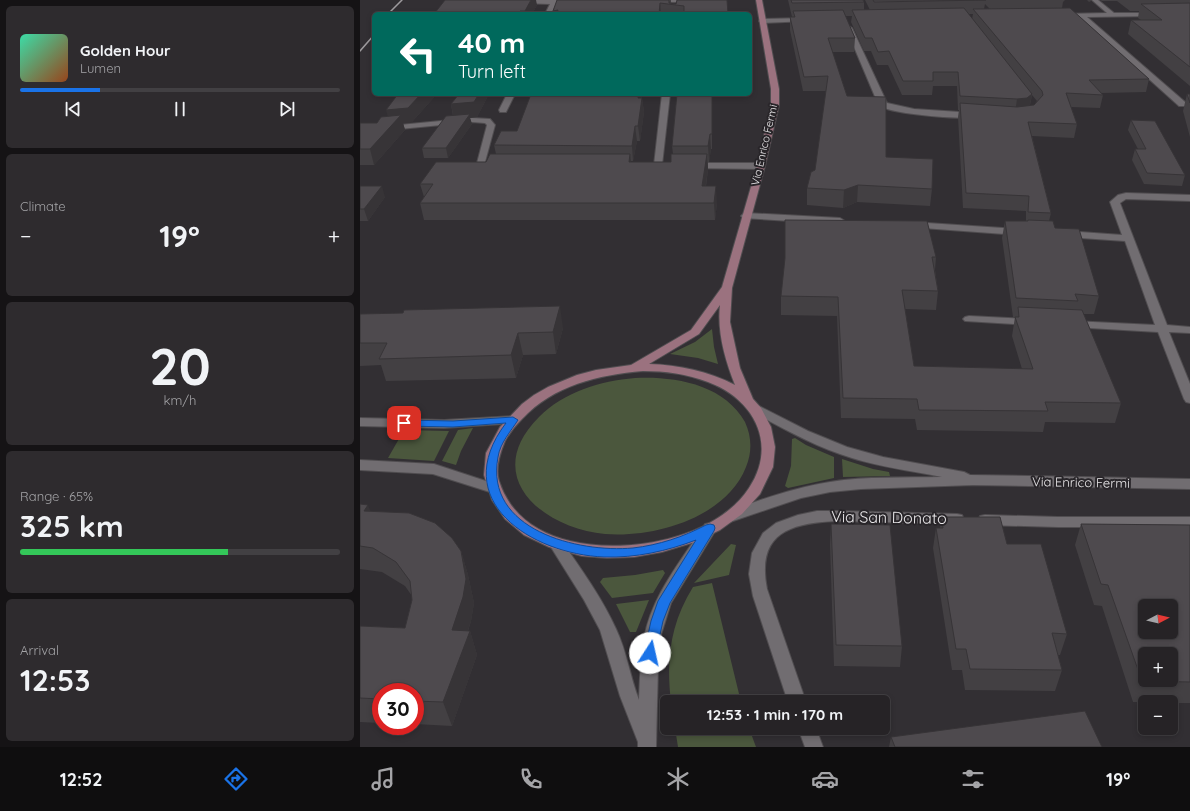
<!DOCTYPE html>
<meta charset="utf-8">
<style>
body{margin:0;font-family:Quicksand,sans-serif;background:#2e2b2e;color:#f1f3f6;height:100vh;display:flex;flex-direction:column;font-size:15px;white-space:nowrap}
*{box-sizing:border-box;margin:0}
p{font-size:13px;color:#a4a4a7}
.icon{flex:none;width:22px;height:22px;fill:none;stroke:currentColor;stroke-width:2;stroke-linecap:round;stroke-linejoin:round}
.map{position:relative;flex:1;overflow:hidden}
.details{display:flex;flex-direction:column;gap:6px;padding:6px;background:#151315;width:360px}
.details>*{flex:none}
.top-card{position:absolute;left:12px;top:12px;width:380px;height:84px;border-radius:6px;box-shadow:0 2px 6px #0003,0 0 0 1px #424043;background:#00695c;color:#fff;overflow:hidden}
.needle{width:26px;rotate:83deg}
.buttons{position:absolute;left:778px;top:599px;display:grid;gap:8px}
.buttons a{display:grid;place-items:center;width:40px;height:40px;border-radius:6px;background:#262326;box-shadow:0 2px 6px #0003,0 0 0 1px #424043;font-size:20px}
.speed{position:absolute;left:12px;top:683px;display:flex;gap:8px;font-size:20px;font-weight:700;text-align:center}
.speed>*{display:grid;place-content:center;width:52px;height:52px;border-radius:50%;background:#262326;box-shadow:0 2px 6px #0003,0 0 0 1px #424043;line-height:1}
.speed .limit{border:6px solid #d22;background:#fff;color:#111}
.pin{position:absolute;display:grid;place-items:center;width:34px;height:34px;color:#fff;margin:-17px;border-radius:8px;box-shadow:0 2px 6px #0006}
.me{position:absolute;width:44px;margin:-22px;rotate:10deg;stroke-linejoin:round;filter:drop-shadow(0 0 3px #0008)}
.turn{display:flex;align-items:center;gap:14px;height:84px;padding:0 20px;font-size:18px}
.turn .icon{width:52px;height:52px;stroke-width:2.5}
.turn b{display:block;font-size:28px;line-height:34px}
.big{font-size:30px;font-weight:700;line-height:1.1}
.details .widget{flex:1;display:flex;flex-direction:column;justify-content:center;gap:6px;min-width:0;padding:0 14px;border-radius:6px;background:#2e2b2e}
.details .dial{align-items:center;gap:0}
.dial b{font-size:52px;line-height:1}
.song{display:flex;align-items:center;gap:12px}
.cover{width:48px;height:48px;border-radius:6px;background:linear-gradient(135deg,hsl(160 70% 55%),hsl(20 70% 35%))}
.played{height:4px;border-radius:2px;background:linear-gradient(90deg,#1a73e8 25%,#424043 25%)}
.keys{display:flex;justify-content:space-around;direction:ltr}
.heat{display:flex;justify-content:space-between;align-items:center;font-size:22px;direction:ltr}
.charge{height:6px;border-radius:3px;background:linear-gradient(90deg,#34c759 65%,#424043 0)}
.trip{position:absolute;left:300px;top:695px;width:230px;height:40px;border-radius:6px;background:#262326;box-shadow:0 2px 6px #0003,0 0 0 1px #424043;font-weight:700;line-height:40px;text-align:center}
.tab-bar{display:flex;height:64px;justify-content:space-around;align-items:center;background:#0f0e0f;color:#a4a4a7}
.tab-bar .icon{width:28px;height:28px}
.tab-bar .active{color:#1a73e8}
.tab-bar b{font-size:18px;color:#f1f3f6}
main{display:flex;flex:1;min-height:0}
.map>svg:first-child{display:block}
.green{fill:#4b573d}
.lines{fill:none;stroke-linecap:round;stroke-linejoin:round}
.street-casing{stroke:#504d50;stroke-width:2}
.secondary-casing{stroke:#504d50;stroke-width:2}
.street{fill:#716d71;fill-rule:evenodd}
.secondary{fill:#9b727f;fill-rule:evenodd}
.rail{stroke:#9e9b9e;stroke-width:1.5}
.wall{fill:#434043;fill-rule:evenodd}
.shaded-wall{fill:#373437}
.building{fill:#4e4a4e;stroke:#373437;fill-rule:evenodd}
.route{fill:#1a73e8;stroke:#114b97}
.labels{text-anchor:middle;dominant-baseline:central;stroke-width:4;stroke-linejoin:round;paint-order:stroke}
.far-street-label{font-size:11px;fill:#e9e7e9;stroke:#282529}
.street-label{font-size:13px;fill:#e9e7e9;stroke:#282529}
.near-street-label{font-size:16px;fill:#e9e7e9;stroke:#282529}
</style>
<main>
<section class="details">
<div class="widget">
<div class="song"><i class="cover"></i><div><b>Golden Hour</b><p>Lumen</p></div></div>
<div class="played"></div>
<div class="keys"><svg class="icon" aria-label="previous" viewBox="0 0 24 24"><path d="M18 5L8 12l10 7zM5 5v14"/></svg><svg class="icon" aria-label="pause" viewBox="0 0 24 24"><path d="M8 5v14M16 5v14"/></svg><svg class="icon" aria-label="next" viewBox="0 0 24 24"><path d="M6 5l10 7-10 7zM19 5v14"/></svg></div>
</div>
<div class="widget"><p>Climate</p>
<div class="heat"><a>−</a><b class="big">19°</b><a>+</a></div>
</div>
<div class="widget dial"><b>20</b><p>km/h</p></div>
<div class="widget"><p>Range · 65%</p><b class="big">325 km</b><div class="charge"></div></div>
<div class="widget"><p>Arrival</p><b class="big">12:53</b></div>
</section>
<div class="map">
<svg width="830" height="747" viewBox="0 0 830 747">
<rect width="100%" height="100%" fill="#322f33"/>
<path class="green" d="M352,329L354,347L358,364L338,358L310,354L335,342Z
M275,378C314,376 364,384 385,422C392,437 392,453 386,467C366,518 294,538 245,534C182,528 120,476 179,417C204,392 240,381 275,378Z
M113,428L101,451L96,465L82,461L98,430Z
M44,430L89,431L74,461L28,458Z
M435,438L446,445L474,457V478L428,488L425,486L431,466L432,439Z
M482,459L513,469L529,472L530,476L483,477Z
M371,544L376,545L369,575L334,583Z
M303,570L305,573L293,593L252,598L240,582L243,578L275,575Z
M352,583L381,702H311C306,660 310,624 333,587Z
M289,600L276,632H270L256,604Z
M315,728H389L396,747H318Z"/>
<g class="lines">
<defs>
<path id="street" d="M160,0H212L215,2L212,4H196L191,14H185L190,4L158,3L157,2Z
M293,0H324L321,2H296Z
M732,0H738L754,13H797L798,14L795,16L727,17L825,102V106H819L720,17L703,18L700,16L703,14L747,13Z
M447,18L450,20L449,21L402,23L399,21L402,19Z
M489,26L492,28L527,103L554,109L615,113H618V117C604,120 533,114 522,107C519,105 518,102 516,99L486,28Z
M147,94H155L146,112H140L139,110Z
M302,94H310L302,165L298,168L294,165Z
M112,118L130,119L135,125L125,162L138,163L139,165L138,167L126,168L117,163L127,125L125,123L112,122L9,132L0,135V130L8,128Z
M331,163H401L405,166L401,169L328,168L327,166Z
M766,193L830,195V201L766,199L760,203L807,325L830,327V333L809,332L830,384V403L826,402L824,399L798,332L712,327L706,324L712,321L795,325L765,241L706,237L701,234L706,231L762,235L750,202L758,195Z
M386,213L480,218L485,221L480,224L383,218L381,216L383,214Z
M552,222L659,229L664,232L659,235L549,227L547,225L549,223Z
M609,316L669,319L675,322L669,325L605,321L603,319L605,317Z
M393,403L448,431L487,447L523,457L604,472L610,475L830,479V489L613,485L501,489L470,492L441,498L370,522L365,521L363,517L365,513C399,500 433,488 470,482C507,476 545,478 582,477C552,471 521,467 492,458C455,447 422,428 389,410L387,407L389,404Z
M153,416L158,417L159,420L158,423L84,428L0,426V418L84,420Z
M0,460L74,464L138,485L140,488L138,491L133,493L73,474L0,470Z
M457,511H477L597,514L602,515L604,519L602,523L597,524L477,521C430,523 396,533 407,589L446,702H428L393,596L389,574L392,553L403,533L416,523L438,515Z
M625,515L698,517H830V527H698L625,525L620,524L618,520L620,516Z
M350,523L355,524L357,528L311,603L300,638L298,666L296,747H278V742L260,696L240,630L224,600L189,544L191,540L196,538L201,540C221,569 242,598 256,629C267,652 270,677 279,700C280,680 280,659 284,639C291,596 322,560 345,524Z
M438,728H456L463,747H445Z"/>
<path id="secondary" d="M396,0H402L419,89V105L405,166L372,288L370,322L380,368L393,399L401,408L411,427L415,447L413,467L400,494L382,514L360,530L335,542L302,552L274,557L247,558L222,556L189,547L164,535L145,519L132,500L124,475L126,453L140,427L162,404L174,395L188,387L217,375L236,370L271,365L331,330L362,287L397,166L411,105V89ZM360,305C357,332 365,360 375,385C348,371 319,365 289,364L339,334ZM283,371C305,371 327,374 348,382C394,399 418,444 389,488C356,539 266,555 210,541C177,533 150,515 139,481C135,468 140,453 145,441C150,432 155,426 162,419C194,385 238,375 283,371Z"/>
</defs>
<use href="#street" class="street-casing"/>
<use href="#secondary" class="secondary-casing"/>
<use href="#street" class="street"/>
<use href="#secondary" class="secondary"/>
<path class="rail" d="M28,14L42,0
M0,51L14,35"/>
</g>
<path class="wall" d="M311,0V3L368,14H193V11Z
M428,0H503L504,2V10H510L505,0H705L703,2L702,8L789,79L786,92L741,93L743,95L740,108L711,107L717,124L714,138L672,136L691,213L689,221L695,228L739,296L734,314H723L761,403L755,423L685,422L683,432L557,430L555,419L481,418L477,316L421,315V296L425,260L576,257L575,270L578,291L576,310L545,309L554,366L662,369L652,336L655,317H656H653L642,238L645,221H666V211L603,208L598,117L599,110H598L597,86H573L572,95H542L528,65H517L511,51H504L491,22L492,16H485L495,38L494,52H472L487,96L526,157L572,189L570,206L497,202L483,208L447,205V188L455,170L466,91H443L430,30V17H433H432ZM625,4L630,9H624ZM608,14H613L612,19ZM672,95L677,101L674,105H670Z
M727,0H732L731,1L729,2Z
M740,0H830V86L768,34L771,20H781L778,18L779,11H770L757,1H742Z
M177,5L172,14H74Z
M38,94H77L51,123H43L45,130L14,165H0V123H17L28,116Z
M99,94H129L117,117L110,118L112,124L88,158H64L62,148L93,116L91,104Z
M282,94V98L284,112L280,141H277L273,161H271V162H311L313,154L312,146L317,94H372L352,95V149H351L349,162H348V170L346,186L357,203L355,220H64L60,203L64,197L60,184L126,162L136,154L134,145L157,131Z
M827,94H830V137L823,111Z
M771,120L825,175L822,186L784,184L772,160L775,149H778L768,130Z
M0,186L25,197L8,221H0Z
M0,314L203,328L196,354L163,355L156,378L26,381L21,365L0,366Z
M0,504L10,511L101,551L108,575L114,603L111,621L108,631H110L117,655L92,726L55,724V692H21V723L0,722V626L45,628L52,600V596L45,586L22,572L0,569Z
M581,517L647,544L707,634L700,655H698L702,670L695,691L605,690L602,670H592L573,548L576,528H580Z
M471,524L542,646L540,667L474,666L470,545Z
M721,524L830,525V703H811V702H773L742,606L734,605L715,545Z
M531,737L742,747H529Z"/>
<path class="shaded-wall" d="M171,0H176L177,5L172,14H166L165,11Z
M300,3L301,14H299Z
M61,94H77L51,123H43L45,130L14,165L10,149L30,125L26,110Z
M119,94H129L117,117L110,118L112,124L88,158L86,148L94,119L91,104Z
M279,94H282L280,112L278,98Z
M672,94L669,109L655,113L657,99Z
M282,98L284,112L280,141L278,126Z
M275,126L277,141L273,161L272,146Z
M350,134L351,149L349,162L348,146Z
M270,154L272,170L269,162Z
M347,154L348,170L343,203L342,186Z
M498,185L497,202L483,208L484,190Z
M22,186L25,197L8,221L4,209Z
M356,186L357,203L355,220L354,203Z
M200,306L203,328L196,354L193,332Z
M158,333L163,355L156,378L151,355Z
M8,505L17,528L4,511Z
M101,551L108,575L114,603L111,621L100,654L92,630Z
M110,631L117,655L92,726L83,702Z"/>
<path class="building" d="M85,0H171L165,11H160L158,14H74Z
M197,0H309V3L316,4L317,0H367L368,14H324V6L300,3L299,14H197L198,10L193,11Z
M431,0H503L504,2L432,3Z
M513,0H626L514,2Z
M830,3V67L771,20H802L781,4Z
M604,8L672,94L667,98L657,99L600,96L598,72H573V81H543L529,51L518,52L512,38H505L492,10Z
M710,8L789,79L729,80L743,95L706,93L717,124L668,122L691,213L668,212L669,196L606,193L600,103L657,107L674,105L683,95L682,91L613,9Z
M483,10L495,38H468L487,96L526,97V157L573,159L572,189L498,185L484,190L447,188L451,172L455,170L468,76L444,77L430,17H435L433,11Z
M38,94H61L48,108L26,110Z
M99,94H119L114,102L91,104Z
M171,94H279L278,98H282L278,126H275L272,146L134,145L141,131H157Z
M317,94H352V134H350L348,146H312Z
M827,94H830V103Z
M110,114L86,148H62L86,116Z
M41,115L10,149H0V123H17L21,117Z
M771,120L795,121L825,175L787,173L775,149H786Z
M130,154H270L269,162H311V154H347L342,186H356L354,203H60L73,184H60L76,162H126Z
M0,186H22L4,209H0Z
M425,220L567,221L576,257H572L578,291L542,290L554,366L673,369L655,317H659L658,307L722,310L761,403L685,402L688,411L559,410L557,399L483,398L478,297L421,296L425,258Z
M668,220L693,221L695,228L719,229L739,296L715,294L718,301L656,298L645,221H668Z
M200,306L193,332L158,333L151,355L19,359L27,343H0V314L43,313L44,310Z
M0,504L8,505L4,511L49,513L75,523L92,538L101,551L106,579L103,597L92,630L110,631L83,702L55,701V692H21V699L0,698V626L45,628L52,600L50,581L36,562L13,548L0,546Z
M581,517H640L647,544H681L707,634L692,633L702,670L610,669L606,649H596L576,528H583Z
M471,524L530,525L542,646L476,645Z
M721,524L830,525V682L782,681L748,585L741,584ZM785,606H811V632H785ZM785,654H811V680H785Z
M725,711L742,747H535L531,737Z"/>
<path class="route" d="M153,417L158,420C151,431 140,443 138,457C124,530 218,553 273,548C299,545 323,537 346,525L350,524L354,525L355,528L354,531L310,603L303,621L295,657L290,659L286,657L284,653L291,621L298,601L336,540C307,551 276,558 244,557C172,554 87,501 146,423L93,427L44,426L39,423L44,420L93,421Z"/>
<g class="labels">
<g class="far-street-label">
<text transform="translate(404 145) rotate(-77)">Via Enrico Fermi</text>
</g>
<g class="street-label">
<text transform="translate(721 482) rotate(1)">Via Enrico Fermi</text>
</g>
<g class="near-street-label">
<text transform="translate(529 517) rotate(1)">Via San Donato</text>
</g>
</g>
</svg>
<div class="buttons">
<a><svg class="needle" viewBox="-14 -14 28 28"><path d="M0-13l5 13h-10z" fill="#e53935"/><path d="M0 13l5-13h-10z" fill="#a4a4a7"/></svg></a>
<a>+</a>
<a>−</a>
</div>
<div class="speed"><div class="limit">30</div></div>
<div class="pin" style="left:44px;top:423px;background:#d93025"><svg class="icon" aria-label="arrive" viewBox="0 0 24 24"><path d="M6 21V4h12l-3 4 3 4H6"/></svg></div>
<svg class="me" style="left:290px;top:653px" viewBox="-20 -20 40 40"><circle r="19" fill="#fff"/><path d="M0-13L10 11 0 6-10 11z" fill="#1a73e8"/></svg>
<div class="trip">12:53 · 1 min · 170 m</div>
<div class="top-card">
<div class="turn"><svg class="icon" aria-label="left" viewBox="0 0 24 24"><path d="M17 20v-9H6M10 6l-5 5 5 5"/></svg><div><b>40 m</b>Turn left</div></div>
</div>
</div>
</main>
<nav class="tab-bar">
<b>12:52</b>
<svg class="icon active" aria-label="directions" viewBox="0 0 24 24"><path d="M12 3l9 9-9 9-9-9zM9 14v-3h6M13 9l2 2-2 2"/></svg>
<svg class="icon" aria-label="music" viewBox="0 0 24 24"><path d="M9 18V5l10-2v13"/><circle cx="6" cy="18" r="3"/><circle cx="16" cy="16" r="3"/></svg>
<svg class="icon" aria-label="phone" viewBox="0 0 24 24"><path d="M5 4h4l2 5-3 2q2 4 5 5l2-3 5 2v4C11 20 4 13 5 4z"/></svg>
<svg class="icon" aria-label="climate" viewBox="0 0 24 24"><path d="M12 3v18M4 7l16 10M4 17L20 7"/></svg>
<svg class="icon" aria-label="car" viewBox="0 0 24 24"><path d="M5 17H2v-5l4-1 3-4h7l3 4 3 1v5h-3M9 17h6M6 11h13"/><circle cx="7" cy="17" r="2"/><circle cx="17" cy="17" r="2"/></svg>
<svg class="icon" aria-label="filters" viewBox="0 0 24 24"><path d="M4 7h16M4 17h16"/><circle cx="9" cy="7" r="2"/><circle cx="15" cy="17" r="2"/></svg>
<b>19°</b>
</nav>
